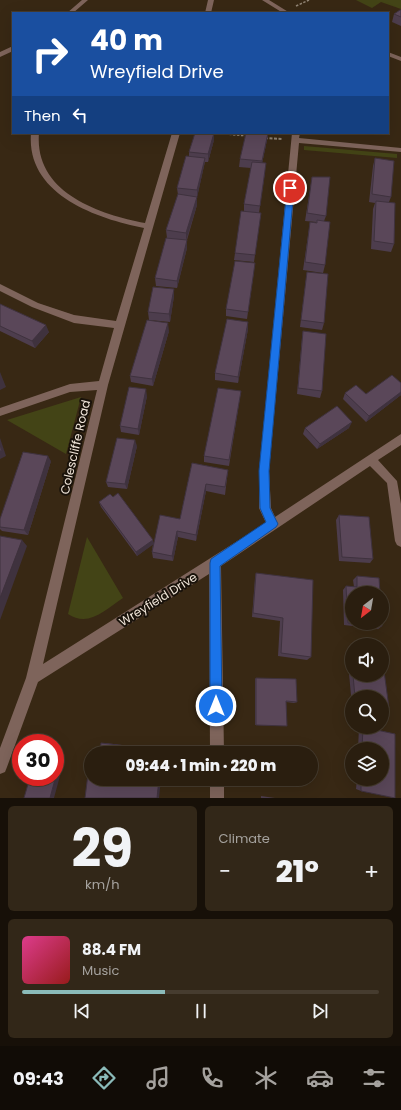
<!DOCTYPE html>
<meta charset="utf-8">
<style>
body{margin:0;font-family:Poppins,sans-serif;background:#322718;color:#f1f3f6;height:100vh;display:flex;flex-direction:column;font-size:15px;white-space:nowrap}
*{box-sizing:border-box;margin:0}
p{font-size:13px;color:#a5a29e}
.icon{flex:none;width:22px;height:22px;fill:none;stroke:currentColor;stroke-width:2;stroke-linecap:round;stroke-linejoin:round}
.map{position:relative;height:798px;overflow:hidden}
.side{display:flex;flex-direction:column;gap:8px;padding:8px;background:#171008;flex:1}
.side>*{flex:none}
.hud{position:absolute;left:12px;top:12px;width:377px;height:122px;border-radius:0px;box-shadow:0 4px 16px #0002,0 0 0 1px #463c2f;background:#1a4fa0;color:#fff;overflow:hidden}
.needle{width:26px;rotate:211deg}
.fabs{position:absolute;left:345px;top:586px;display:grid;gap:8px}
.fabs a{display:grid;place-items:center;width:44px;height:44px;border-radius:50%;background:#2a1e0f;box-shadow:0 4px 16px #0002,0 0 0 1px #463c2f;font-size:20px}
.speed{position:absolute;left:12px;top:734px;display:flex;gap:8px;font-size:20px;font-weight:700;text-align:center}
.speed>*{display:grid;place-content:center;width:52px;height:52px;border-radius:50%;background:#2a1e0f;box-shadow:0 4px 16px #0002,0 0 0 1px #463c2f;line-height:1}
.speed .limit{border:6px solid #d22;background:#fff;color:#111}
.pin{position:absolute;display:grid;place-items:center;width:34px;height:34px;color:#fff;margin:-17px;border:2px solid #fff;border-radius:50%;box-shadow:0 1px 4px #0007}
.me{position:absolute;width:44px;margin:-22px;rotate:0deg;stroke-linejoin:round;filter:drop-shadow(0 0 3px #0008)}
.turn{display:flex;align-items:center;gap:14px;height:84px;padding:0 12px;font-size:18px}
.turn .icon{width:52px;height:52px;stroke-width:2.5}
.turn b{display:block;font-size:28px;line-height:34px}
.then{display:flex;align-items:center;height:38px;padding:0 12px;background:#0003;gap:8px;font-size:15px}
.big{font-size:30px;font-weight:800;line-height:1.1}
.side .widget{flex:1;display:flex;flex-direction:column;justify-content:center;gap:6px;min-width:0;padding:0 14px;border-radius:6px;background:#322718}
.side .dial{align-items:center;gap:0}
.dial b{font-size:52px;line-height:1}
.song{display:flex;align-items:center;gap:12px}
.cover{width:48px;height:48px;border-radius:6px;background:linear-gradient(135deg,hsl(330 70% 55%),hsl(0 70% 35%))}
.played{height:4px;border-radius:2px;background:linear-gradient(90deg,#8bbbb9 40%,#463c2f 40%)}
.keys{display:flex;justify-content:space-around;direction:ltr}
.heat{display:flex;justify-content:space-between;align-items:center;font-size:22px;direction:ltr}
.side .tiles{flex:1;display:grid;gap:8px;grid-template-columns:1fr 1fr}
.widget:last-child{grid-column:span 2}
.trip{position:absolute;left:84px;top:746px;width:234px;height:40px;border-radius:20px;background:#2a1e0f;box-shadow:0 4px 16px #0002,0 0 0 1px #463c2f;font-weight:800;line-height:40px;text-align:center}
.menu{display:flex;height:64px;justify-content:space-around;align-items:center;background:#110c06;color:#a5a29e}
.menu .icon{width:28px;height:28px}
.menu .current{color:#8bbbb9}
.menu b{font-size:18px;color:#f1f3f6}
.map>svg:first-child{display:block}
.green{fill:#434416}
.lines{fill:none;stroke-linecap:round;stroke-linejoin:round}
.path-far1{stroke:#918474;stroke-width:1.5;stroke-dasharray:2.5 1.5;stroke-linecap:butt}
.path{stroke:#918474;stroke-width:2;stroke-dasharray:3 1.5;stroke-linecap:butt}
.minor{fill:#7e645b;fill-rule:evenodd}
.wall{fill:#4d3d4d}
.shaded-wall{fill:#3f323e}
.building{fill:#5a4759;stroke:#3f323e}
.route{fill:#1a73e8;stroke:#114b97}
.labels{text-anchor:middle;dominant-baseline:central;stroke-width:4;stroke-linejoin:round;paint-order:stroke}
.street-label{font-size:12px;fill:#f1e6da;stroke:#19120a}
</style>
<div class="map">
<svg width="401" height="798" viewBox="0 0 401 798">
<rect width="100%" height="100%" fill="#382814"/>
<path class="green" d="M356,0H401V9L381,2L372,8Z
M304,146L397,154V158L304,150Z
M81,397L66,454L7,420Z
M87,537L123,598C106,609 89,628 68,614Z"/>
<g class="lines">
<path class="path-far1" d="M296,6L309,0
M213,133L248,136"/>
<path class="path" d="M265,138L282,139"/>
<path class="minor" d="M82,0H88L73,13H67Z
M208,0H214L211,13H205Z
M262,0H269L290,13H283Z
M13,46V51L0,57V52Z
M388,52L401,57V61L388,56Z
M31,133H39C34,192 98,214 145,223L172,133H180L108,385L43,664L266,523L259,508V471L292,133H300L299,138L401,148V152L299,143L269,471L271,508L275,517L401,434V445L378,460L397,481L401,504V547L397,545L395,541L387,483L370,466L221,566L224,753H210L209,574L38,682L7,767L5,772L0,774V748L26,678L97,390L70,392L0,416V408L70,384L99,381L114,328L74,323L32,307L0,291V284L38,303L74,315L116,321L144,228C95,218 26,194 31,133Z
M210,779H224V798H210Z"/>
</g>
<path class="wall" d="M401,10V26L392,22L394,14Z
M268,133L267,140L262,163L265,172L259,213H261L254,262L234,260L235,253L244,211V204L251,168L239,167L240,159Z
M214,140L208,162H205L204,166L197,197V205L187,240V248L177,288L156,286L155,278L167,238L166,230L178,195L177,188L189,156V152Z
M375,158L391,197L389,202L394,244L391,252L371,249L373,209L375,203L369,202L373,166Z
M312,177L326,216L324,221L325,265L323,273L303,270L310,222L316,223V222L305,221Z
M254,271L247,319L226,316V309Z
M307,272L324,323L322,330L300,327L306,279Z
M174,296L170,322L149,320L148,312Z
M0,304L49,332L35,348L0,331Z
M248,329L238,383L215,380V373Z
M169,331L153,386L131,382L130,376Z
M303,331L322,391L320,398L297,394L302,338Z
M401,383V395L366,422L343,399L345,393L366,394Z
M241,391L229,466L204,462V456Z
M147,396L139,435L121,432L120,426Z
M305,428H349L317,449L303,434Z
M137,446L127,489L108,487L106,482Z
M51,461L28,535L2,531L0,529V519Z
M192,463L228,470L225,495L206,491L196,541L178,537L173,561L153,558L152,552L153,544L137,556L101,507L99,502L154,543L180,519Z
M339,515L373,559L370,563L339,561L336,520Z
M256,573L311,657L307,660L278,656L280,621L252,617L255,578Z
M357,576L382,626L378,629L344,625L343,590L346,586L354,587L353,580Z
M350,650H352V675H382L389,708L382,709V697H352V706L347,652Z
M256,678L297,702L294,703L286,702L284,726L255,725V679Z
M359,727H365L395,734V798L361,791L356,789L357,779H382V749H358Z
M101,743H105L130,746L129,753Z
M261,796L275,798H261Z"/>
<path class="shaded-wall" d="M214,133V140L208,162V154Z
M268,133L267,140L261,169L262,161Z
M205,158L204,166L197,198V190Z
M197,197V205L186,241V233Z
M187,240V248L177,288V281Z
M174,289V296L170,322L169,314Z
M248,322V329L238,383V377Z
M168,323L169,331L153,386L152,379Z
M46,325L49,332L35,348L32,341Z
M0,372L6,387L0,390Z
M146,389L147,396L139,435L138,429Z
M401,392V395L366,422L369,416Z
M352,422L349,428L317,449L320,444Z
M0,438L6,456L0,459Z
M135,440L137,446L127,489L125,484Z
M48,456L51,461L28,535L24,530Z
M206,484V491L196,541V535Z
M177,531L178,537L173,561L172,556Z
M22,540L27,546L0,620V598Z
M153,540L154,544L137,556L136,552Z
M127,746H130L129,753H126Z
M55,758L64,761L54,798H50Z
M159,779H161L159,798H157Z"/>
<path class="building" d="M400,10H401V17L394,14Z
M195,133H214L208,154L189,152Z
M246,133H268L262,161L240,159Z
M186,156L205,158L197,190L177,188Z
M375,158L394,161L391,197L372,194Z
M252,162L266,163L260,206L244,204Z
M312,177H330L326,216L307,213Z
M178,194L197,197L186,233L166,230Z
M376,201L395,203L394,244L374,241Z
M241,211L261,213L255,255L235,253Z
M317,220L330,222L325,265L305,262L310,222L317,223Z
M166,238L187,240L177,281L155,278Z
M235,261L255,263L248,312L226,309Z
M307,272L328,274L324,323L301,320Z
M153,287L174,289L169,314L148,312Z
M0,304L46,325L32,341L0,326Z
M227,319L248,322L238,377L215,373Z
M147,320L168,323L152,379L130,376Z
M303,331L326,334L322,391L298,388Z
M392,375L401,383V392L369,416L345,393L356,385L366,394Z
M129,387L146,389L138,429L120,426Z
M218,388L241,391L229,460L204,456Z
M337,406L352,422L320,444L305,428Z
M117,438L135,440L125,484L106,482Z
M0,445L2,451H0Z
M23,452L48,456L24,530L0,527V519Z
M192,463L228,470L225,487L206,484L196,535L177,531L172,556L152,552L160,515L180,519Z
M118,493L153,540L136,552L99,502L110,494L113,497Z
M339,515L369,517L373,559L342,557Z
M0,536L22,540L0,598Z
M256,573L313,580L311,657L281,653L283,618L253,613Z
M357,576L379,578L380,593H352V623H382V626L348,623L346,586L357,587Z
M350,650H352V666Z
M382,656L389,708H382V697H355L353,675H382Z
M256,678L296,679L297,702L286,701L287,726L256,725Z
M363,727L395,734V798L361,791V779H382V749H362Z
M101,743L127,746L126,753H100Z
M55,760L60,761L50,798H24L30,777H55Z
M89,766H91V779H159L157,798H85Z
M259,779H302V783L259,781Z"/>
<path class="route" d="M290,185L294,188L269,471L270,508L278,524L276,527L220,566L222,706L220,710L216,712L212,710L210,706V563L211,559L266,522L260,508L259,471L287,188Z"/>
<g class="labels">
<g class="street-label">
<text transform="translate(75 447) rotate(-77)">Colescliffe Road</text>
<text transform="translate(158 599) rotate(-32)">Wreyfield Drive</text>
</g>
</g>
</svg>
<div class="fabs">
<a><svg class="needle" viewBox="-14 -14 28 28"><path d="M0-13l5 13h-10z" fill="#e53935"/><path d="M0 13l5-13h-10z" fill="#a5a29e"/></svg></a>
<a><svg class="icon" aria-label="sound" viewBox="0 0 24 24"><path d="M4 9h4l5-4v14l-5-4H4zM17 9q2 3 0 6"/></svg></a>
<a><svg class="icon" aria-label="search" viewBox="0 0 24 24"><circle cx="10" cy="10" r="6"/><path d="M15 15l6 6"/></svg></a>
<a><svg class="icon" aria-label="layers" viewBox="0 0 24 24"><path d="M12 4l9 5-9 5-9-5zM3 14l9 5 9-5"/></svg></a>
</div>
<div class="speed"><div class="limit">30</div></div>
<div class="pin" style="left:290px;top:188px;background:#d93025"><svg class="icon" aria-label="arrive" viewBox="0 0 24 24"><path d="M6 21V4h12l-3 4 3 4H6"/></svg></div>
<svg class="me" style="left:216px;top:706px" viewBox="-20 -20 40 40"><circle r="17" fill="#1a73e8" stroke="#fff" stroke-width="3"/><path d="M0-11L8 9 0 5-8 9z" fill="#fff"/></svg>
<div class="trip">09:44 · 1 min · 220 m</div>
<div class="hud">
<div class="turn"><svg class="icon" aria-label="right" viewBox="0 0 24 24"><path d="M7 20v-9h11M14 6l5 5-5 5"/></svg><div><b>40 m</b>Wreyfield Drive</div></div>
<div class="then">Then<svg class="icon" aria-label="left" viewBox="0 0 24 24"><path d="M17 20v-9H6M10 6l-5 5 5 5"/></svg></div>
</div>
</div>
<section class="side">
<div class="tiles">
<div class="widget dial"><b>29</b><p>km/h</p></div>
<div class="widget"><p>Climate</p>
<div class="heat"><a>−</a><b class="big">21°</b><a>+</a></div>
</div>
<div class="widget">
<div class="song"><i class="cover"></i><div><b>88.4 FM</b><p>Music</p></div></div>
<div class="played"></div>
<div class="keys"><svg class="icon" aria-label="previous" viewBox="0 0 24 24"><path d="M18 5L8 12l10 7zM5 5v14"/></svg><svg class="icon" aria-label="pause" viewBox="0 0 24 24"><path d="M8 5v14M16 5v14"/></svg><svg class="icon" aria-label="next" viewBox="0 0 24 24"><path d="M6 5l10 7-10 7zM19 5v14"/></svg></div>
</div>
</div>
</section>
<nav class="menu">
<b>09:43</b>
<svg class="icon current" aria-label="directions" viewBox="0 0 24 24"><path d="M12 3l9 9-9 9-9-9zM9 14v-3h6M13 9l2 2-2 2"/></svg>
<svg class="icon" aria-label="music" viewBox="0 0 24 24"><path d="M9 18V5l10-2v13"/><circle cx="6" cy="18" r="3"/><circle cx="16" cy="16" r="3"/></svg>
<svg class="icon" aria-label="phone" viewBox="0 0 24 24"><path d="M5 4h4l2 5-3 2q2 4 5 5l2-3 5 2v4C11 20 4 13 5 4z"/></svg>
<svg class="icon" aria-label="climate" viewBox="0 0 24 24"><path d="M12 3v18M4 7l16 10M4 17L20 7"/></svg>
<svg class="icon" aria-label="car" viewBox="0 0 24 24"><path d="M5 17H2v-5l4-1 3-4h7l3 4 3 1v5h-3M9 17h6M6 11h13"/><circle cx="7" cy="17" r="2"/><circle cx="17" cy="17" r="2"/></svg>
<svg class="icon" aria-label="filters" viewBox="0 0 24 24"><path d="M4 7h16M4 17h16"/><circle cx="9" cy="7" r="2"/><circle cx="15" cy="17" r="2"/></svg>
</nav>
